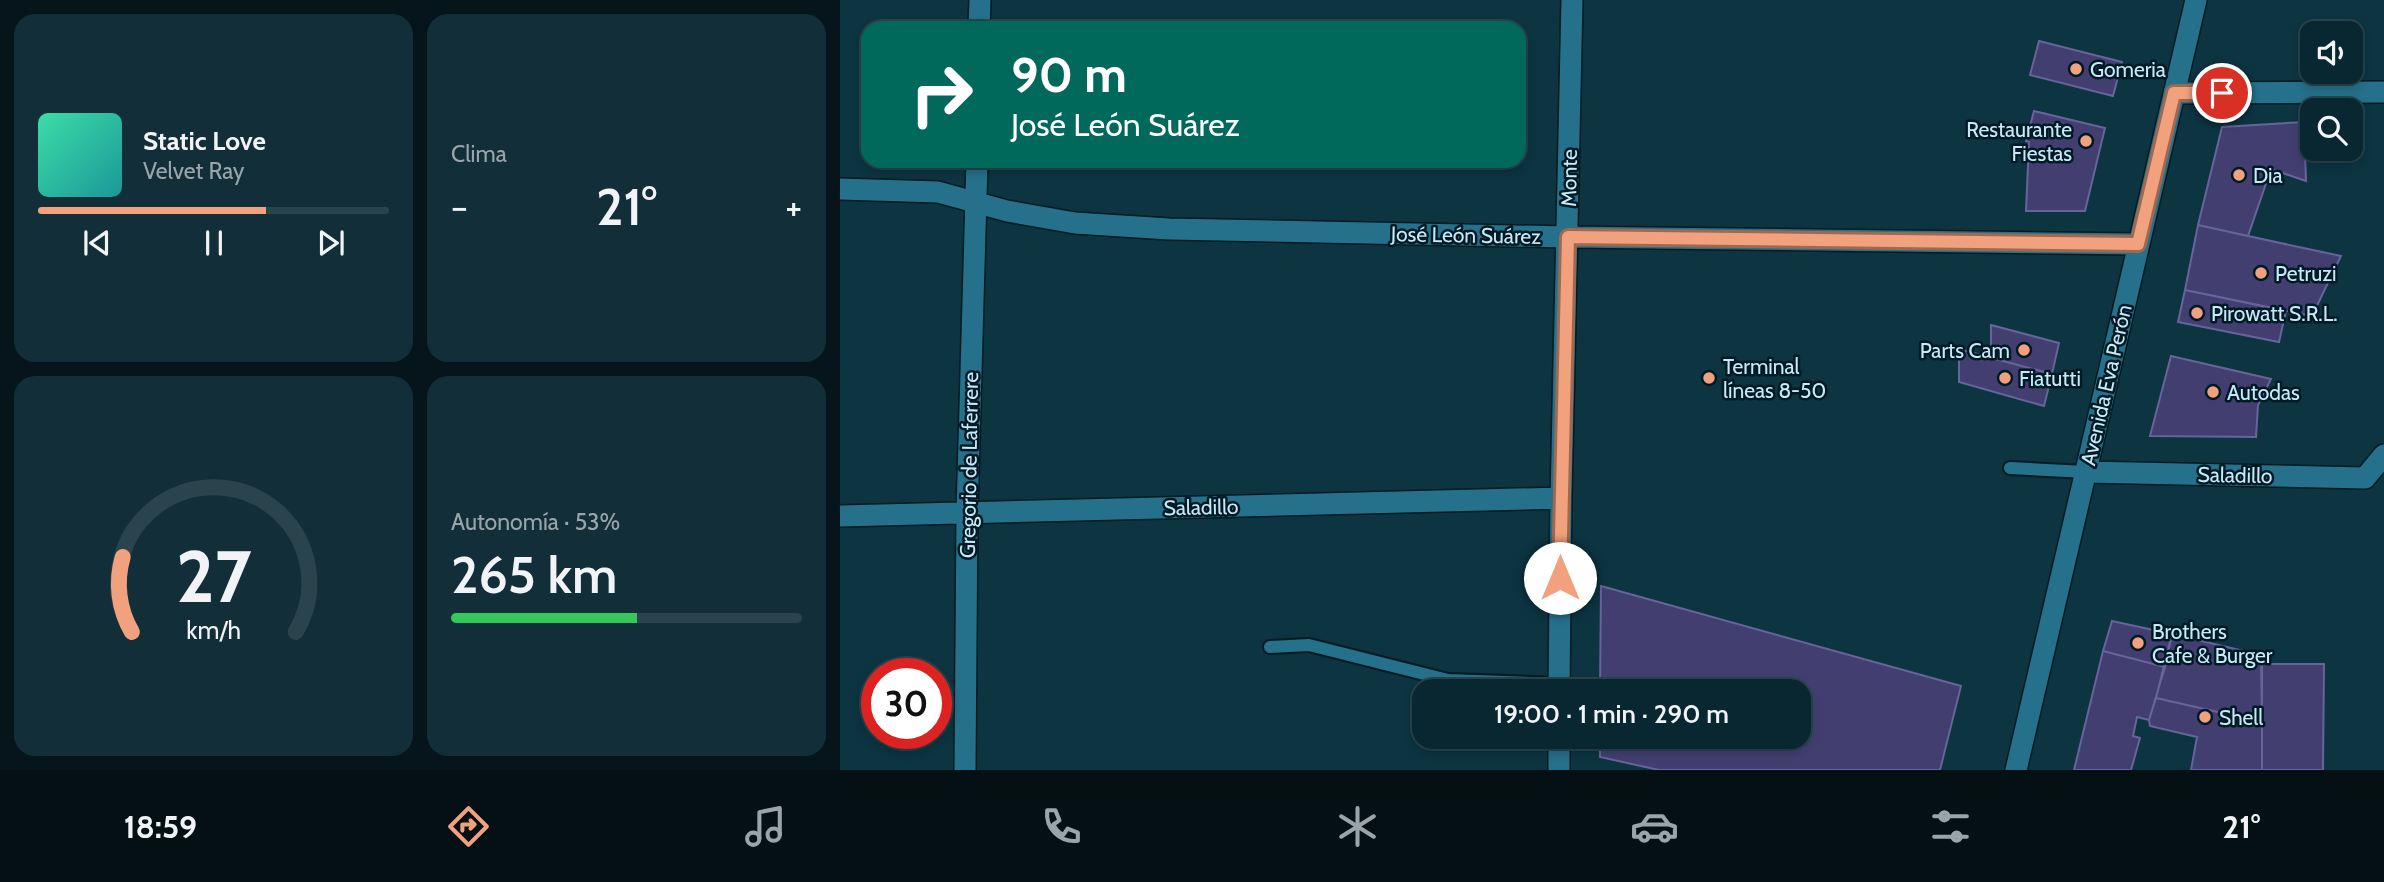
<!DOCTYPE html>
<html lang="es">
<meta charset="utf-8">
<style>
body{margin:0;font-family:Cabin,sans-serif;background:#122f39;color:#f1f3f6;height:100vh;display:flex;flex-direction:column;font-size:26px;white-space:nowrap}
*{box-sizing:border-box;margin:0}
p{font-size:23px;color:#99a5ab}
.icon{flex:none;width:38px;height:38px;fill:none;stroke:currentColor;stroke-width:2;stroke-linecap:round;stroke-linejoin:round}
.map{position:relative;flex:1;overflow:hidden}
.side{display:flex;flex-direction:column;gap:14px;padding:14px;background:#05151b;width:840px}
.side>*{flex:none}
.top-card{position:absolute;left:21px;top:21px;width:665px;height:147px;border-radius:21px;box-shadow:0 4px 10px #0003,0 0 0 2px #29444d;background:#00695c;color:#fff;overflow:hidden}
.tools{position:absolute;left:1460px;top:21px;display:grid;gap:14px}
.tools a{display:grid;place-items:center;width:63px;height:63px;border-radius:14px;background:#092731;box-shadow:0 4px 10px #0003,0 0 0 2px #29444d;font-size:35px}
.speed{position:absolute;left:21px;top:658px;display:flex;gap:14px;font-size:35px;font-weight:700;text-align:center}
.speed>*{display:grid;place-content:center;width:91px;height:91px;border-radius:50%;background:#092731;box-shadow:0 4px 10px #0003,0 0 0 2px #29444d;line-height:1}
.speed .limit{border:10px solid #d22;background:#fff;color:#111}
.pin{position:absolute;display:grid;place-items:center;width:60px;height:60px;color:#fff;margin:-30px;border:4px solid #fff;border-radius:50%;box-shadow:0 2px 7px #0007}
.me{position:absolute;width:77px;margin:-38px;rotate:0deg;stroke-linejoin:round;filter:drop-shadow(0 0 5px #0008)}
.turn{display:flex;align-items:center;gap:24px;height:147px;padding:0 35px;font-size:32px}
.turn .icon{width:91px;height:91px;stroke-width:2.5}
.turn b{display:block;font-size:49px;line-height:60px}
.big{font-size:52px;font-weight:600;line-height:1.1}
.side .tile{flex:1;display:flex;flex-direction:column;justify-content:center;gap:10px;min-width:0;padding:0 24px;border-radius:21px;background:#122f39}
.side .dial{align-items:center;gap:0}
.dial svg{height:182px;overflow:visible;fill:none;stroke:#29444d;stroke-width:7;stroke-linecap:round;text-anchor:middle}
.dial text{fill:#f1f3f6;stroke:none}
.song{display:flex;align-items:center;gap:21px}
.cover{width:84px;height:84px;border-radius:10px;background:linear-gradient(135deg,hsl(160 70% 55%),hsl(180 70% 35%))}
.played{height:7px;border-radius:4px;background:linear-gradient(90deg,#f1a17d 65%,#29444d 65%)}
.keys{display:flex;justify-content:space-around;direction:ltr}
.heat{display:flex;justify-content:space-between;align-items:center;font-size:38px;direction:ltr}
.charge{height:10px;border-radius:5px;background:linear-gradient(90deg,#34c759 53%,#29444d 0)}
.side .tiles{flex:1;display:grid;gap:14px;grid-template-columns:repeat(2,1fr)}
.trip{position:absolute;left:572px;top:679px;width:399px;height:70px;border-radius:21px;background:#092731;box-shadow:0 4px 10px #0003,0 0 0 2px #29444d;font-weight:600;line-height:70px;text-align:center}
.tab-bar{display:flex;height:112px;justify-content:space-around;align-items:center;background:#041014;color:#99a5ab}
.tab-bar .icon{width:49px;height:49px}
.tab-bar .on{color:#f1a17d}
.tab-bar b{font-size:32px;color:#f1f3f6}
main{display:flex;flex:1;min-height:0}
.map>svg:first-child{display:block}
.building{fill:#423f70;stroke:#666499;stroke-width:2}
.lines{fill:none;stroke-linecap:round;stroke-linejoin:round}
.lane-casing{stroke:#041a22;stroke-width:16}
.street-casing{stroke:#041a22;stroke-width:24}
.secondary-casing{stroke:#041a22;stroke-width:24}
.lane{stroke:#25708a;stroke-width:12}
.street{stroke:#25708a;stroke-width:21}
.secondary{stroke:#25708a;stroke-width:21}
.route-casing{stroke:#9d6951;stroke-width:18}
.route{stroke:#f1a17d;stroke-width:12}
.poi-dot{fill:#f1a17d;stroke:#001a25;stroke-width:2.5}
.labels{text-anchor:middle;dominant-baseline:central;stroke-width:5;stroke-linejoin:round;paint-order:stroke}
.poi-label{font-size:21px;fill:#c7eaf8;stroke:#001a25;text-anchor:start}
.street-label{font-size:21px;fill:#c7eaf8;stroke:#001a25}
</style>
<main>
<section class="side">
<div class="tiles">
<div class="tile">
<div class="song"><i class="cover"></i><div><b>Static Love</b><p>Velvet Ray</p></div></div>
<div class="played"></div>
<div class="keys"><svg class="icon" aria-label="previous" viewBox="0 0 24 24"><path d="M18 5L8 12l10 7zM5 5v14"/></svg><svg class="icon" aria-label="pause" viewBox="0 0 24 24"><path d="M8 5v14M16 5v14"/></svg><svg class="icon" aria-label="next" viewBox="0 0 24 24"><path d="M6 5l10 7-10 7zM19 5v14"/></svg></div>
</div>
<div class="tile"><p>Clima</p>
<div class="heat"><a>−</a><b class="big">21°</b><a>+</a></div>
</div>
<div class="tile dial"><svg viewBox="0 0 100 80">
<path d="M14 69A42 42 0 1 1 86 69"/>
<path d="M14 69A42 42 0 0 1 10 36" stroke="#f1a17d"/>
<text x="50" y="56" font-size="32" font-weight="700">27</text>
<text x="50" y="72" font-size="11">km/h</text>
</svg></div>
<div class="tile"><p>Autonomía · 53%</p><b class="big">265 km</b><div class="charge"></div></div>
</div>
</section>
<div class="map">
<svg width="1544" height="770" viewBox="0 0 1544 770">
<rect width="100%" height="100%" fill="#0c3441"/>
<path class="building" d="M1199,41L1282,62L1273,96L1190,75Z
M1194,111L1265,128L1245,211H1186L1189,142L1186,141Z
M1464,122L1466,181L1431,169L1408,236L1358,225L1382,127Z
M1358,225L1408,236L1501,256L1472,316L1345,290Z
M1345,290L1446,311L1439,342L1338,322Z
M1151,325L1219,343L1212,374L1151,358Z
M1119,349L1212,374L1204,406L1119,382Z
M1331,356L1431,379L1418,405L1416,437L1310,436Z
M761,586L1121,686L1100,770H819L760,757V737H959V691H760Z
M1272,621L1332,634L1325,667L1263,651Z
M1332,634L1421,655L1422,722L1316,698Z
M1263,651L1325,667L1309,720L1297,717L1293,736L1300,738L1291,770H1234Z
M1422,664H1484L1483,770H1422Z
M1316,698L1422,722V770H1351L1357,737L1310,726L1309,720Z"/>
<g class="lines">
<defs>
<path id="lane" d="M1170,468L1246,472
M430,647L469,645L608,680L720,684"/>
<path id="street" d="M139,28L140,0
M1334,93L1544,92
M0,189L98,192L167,211L235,223L329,229L728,237L1298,244
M0,516L721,498
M719,691L721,498L732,0
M125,770L127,513L137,161
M719,770V737"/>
<path id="secondary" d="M1246,472L1525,478L1544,455
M1176,770L1356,0"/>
</defs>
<use href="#lane" class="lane-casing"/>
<use href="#street" class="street-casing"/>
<use href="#secondary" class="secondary-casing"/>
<use href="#lane" class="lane"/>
<use href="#street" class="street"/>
<use href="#secondary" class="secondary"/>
</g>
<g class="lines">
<defs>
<path id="route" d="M720,578L728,237L1298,244L1334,93H1382"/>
</defs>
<use href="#route" class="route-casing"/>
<use href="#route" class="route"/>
</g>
<g class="poi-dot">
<circle cx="1236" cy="69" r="7"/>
<circle cx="1246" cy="141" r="7"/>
<circle cx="1399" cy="175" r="7"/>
<circle cx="1421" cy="273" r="7"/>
<circle cx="1357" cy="313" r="7"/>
<circle cx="1184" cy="350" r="7"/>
<circle cx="869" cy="378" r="7"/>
<circle cx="1165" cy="378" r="7"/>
<circle cx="1373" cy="392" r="7"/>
<circle cx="1298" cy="643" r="7"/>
<circle cx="1365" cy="717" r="7"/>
</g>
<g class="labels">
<g class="poi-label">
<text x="1250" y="69">Gomeria</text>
<text x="1232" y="129" text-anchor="end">Restaurante<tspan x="1232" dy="24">Fiestas</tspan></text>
<text x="1413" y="175">Dia</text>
<text x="1435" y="273">Petruzi</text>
<text x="1371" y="313">Pirowatt S.R.L.</text>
<text x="1170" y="350" text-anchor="end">Parts Cam</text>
<text x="883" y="366">Terminal<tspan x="883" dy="24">líneas 8-50</tspan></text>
<text x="1179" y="378">Fiatutti</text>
<text x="1387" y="392">Autodas</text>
<text x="1312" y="631">Brothers<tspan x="1312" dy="24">Cafe &amp; Burger</tspan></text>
<text x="1379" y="717">Shell</text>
</g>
<g class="street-label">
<text transform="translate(729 178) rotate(-89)">Monte</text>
<text transform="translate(626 235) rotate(1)">José León Suárez</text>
<text transform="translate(1266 385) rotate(-77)">Avenida Eva Perón</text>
<text transform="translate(129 465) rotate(-89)">Gregorio de Laferrere</text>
<text transform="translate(1395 475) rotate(1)">Saladillo</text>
<text transform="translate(361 507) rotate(-1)">Saladillo</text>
</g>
</g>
</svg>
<div class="tools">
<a><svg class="icon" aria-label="sound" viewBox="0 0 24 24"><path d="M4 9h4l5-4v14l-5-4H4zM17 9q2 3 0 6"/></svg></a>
<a><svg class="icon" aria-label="search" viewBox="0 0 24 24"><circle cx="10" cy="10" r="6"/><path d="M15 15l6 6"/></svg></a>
</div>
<div class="speed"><div class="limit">30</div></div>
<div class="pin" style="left:1382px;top:93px;background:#d93025"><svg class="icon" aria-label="arrive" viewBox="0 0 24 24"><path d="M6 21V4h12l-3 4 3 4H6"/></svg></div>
<svg class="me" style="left:720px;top:578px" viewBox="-20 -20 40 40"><circle r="19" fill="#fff"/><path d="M0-13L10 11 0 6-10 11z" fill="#f1a17d"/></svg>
<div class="trip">19:00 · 1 min · 290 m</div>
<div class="top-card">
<div class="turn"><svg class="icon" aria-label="right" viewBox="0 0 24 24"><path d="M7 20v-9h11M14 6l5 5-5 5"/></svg><div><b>90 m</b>José León Suárez</div></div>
</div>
</div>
</main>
<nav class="tab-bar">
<b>18:59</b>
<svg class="icon on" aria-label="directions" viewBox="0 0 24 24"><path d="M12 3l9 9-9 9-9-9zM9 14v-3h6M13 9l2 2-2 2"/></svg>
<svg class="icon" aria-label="music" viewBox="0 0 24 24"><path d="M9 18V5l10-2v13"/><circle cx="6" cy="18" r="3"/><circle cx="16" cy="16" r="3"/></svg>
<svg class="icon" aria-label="phone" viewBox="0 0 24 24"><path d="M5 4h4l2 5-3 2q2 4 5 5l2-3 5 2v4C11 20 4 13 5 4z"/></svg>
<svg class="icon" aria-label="climate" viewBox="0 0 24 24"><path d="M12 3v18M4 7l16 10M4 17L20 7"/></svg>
<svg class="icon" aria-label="car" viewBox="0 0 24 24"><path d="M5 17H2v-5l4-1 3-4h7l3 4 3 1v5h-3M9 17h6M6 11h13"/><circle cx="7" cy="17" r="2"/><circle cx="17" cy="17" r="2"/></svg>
<svg class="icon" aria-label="filters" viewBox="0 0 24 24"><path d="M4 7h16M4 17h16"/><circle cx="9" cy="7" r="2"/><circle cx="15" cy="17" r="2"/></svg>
<b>21°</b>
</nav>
